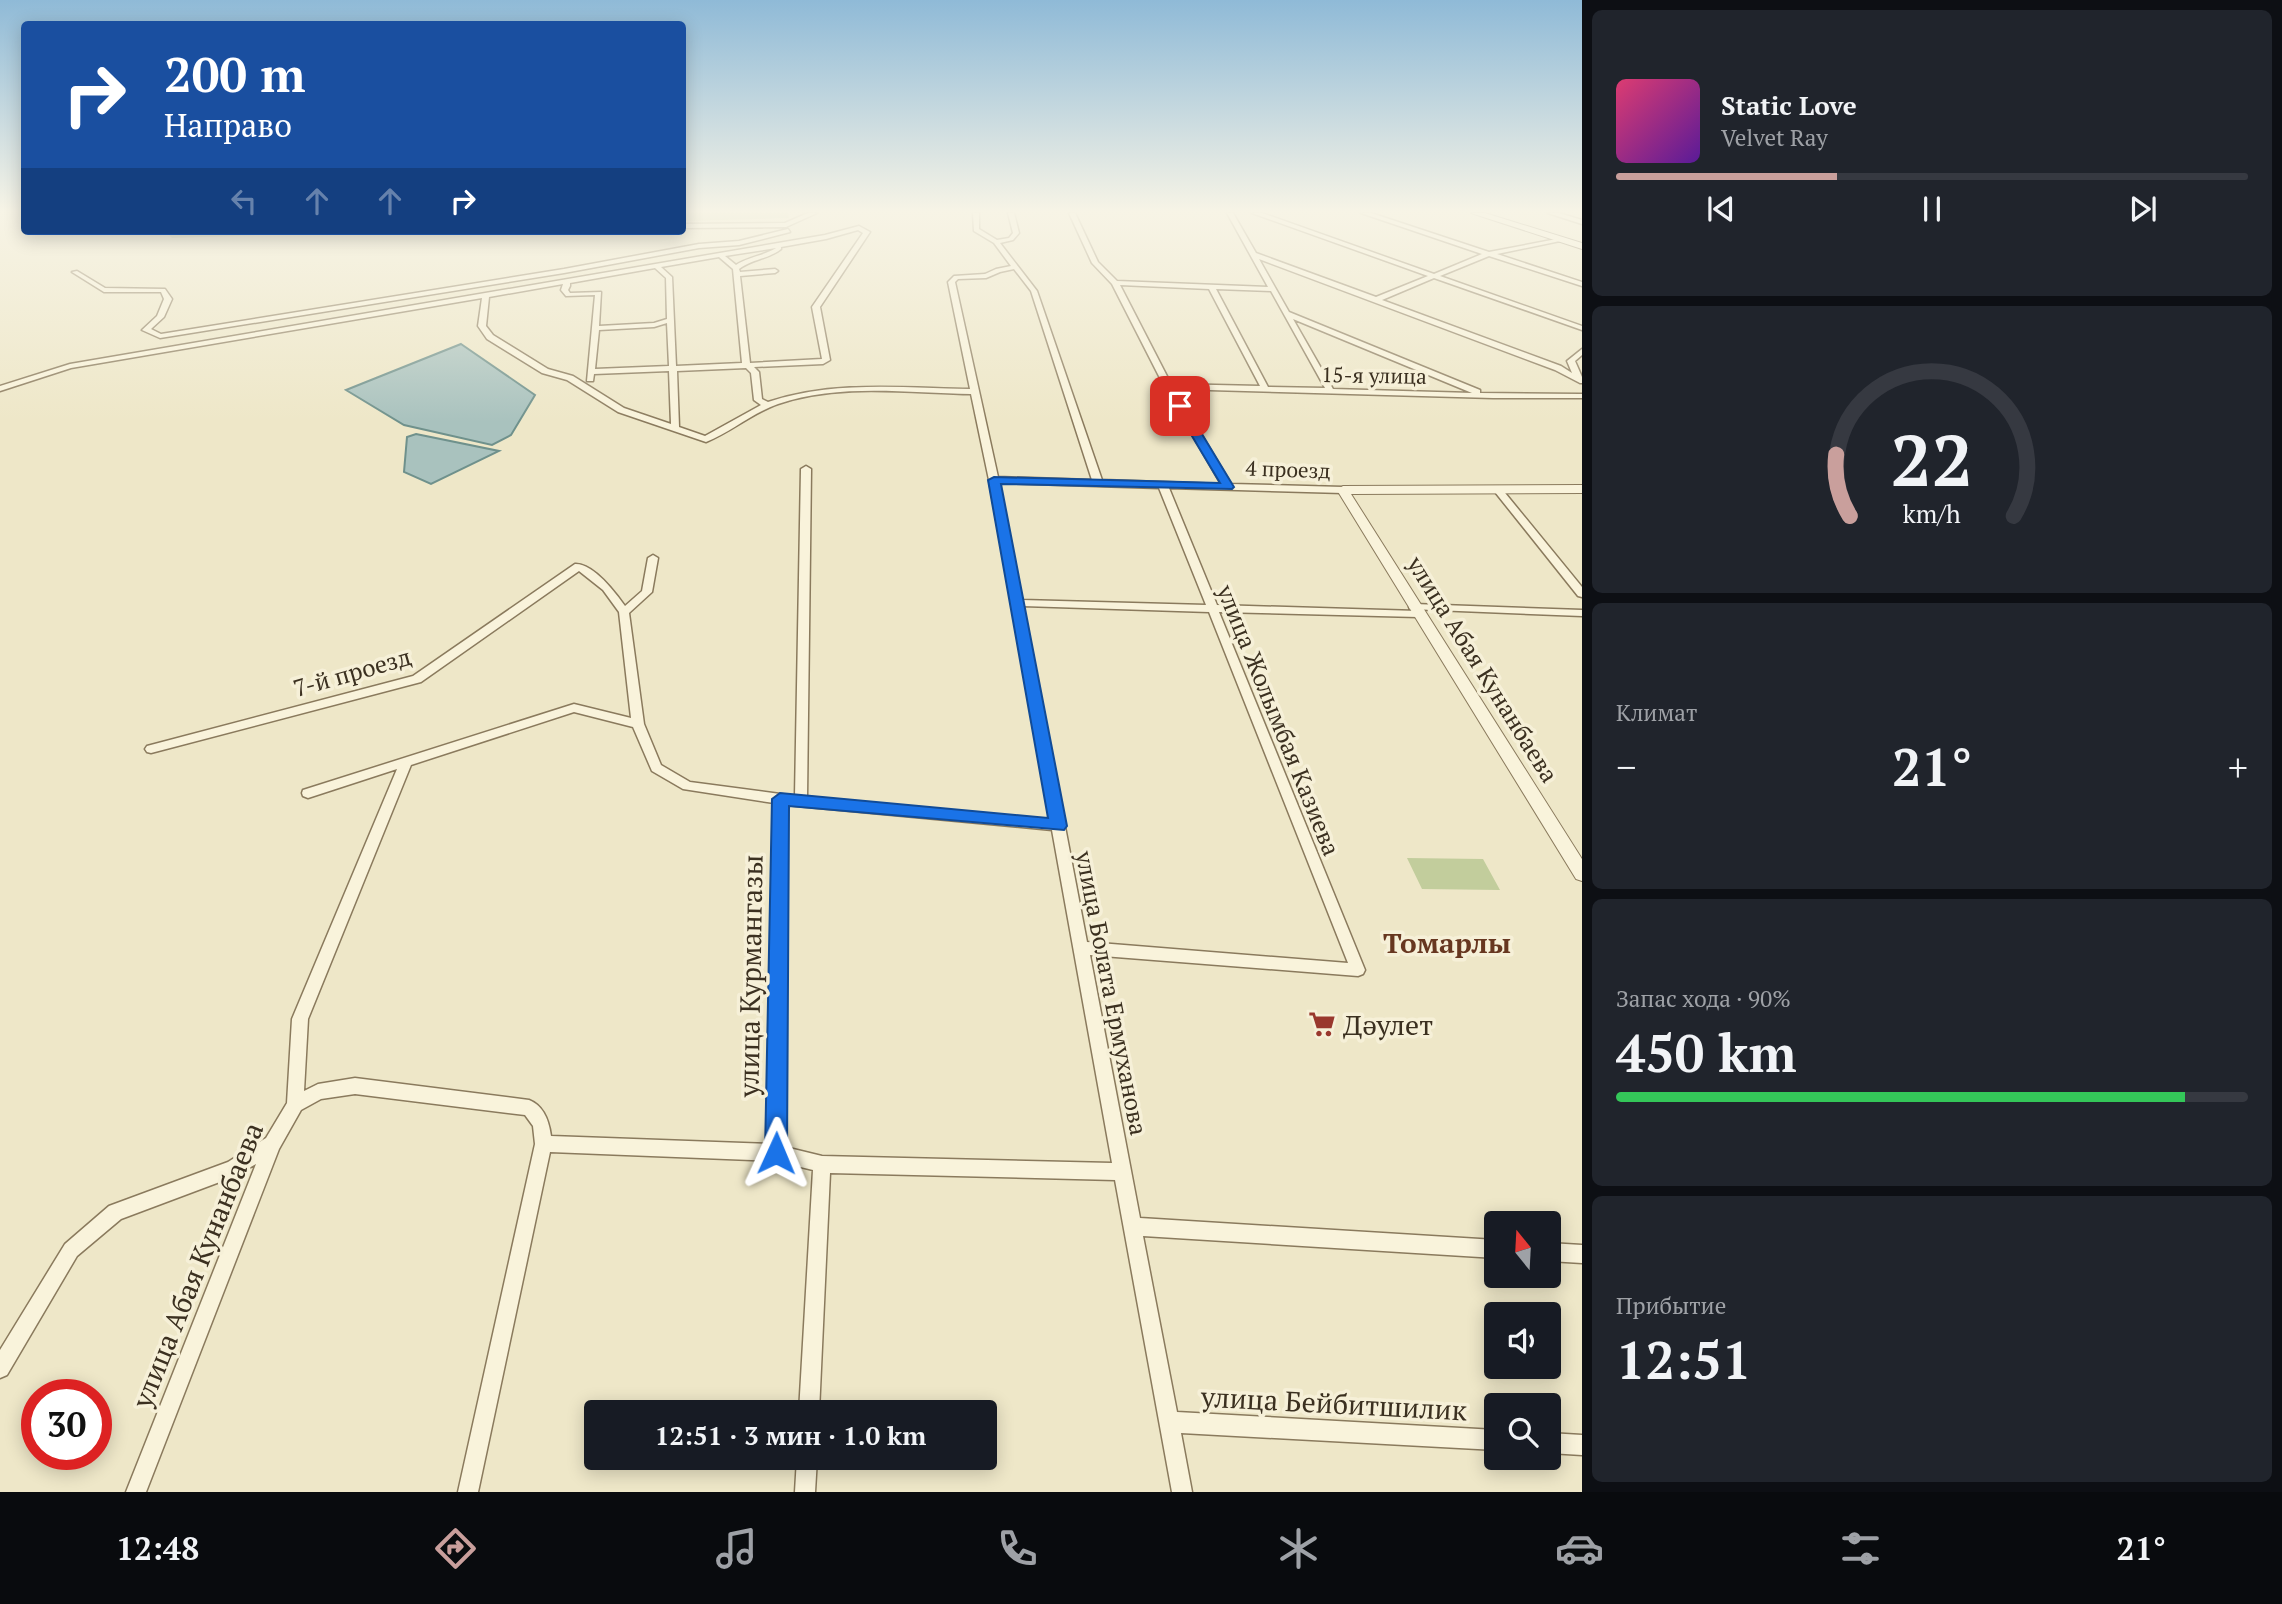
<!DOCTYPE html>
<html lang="ru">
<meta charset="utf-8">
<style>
body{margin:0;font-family:"PT Serif",serif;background:#20242c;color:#f1f3f6;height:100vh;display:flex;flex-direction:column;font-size:26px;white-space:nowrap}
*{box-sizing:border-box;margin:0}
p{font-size:23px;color:#9ea1a6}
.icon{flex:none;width:38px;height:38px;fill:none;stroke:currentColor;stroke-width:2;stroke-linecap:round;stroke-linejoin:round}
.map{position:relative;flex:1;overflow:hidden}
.details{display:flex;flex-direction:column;gap:10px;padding:10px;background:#0d0f14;width:700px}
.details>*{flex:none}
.guide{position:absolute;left:21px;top:21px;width:665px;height:214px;border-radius:7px;box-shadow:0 4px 18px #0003;background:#1a4fa0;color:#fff;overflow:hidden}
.needle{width:46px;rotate:342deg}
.controls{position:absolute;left:1484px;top:1211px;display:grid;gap:14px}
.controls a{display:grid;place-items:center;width:77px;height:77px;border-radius:7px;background:#171b24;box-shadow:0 4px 18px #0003;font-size:35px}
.speed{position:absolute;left:21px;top:1379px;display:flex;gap:14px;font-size:35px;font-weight:700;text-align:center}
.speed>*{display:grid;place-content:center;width:91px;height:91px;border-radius:50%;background:#171b24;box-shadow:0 4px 18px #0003;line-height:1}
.speed .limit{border:10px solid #d22;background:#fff;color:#111}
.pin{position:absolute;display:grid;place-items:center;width:60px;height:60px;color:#fff;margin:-30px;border-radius:14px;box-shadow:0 4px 10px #0006}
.me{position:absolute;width:77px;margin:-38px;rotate:1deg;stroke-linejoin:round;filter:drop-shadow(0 0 5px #0008)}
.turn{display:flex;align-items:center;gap:24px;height:147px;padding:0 28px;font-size:32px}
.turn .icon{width:91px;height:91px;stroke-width:2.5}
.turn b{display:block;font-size:49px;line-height:60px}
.lanes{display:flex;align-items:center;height:66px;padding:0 28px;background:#0003;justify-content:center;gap:35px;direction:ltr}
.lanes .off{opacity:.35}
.big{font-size:52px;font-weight:700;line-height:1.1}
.details .card{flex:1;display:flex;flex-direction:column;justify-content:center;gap:10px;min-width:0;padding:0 24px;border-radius:10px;background:#20242c}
.details .dial{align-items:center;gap:0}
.dial svg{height:182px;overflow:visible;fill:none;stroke:#363941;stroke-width:7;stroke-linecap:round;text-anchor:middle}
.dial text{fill:#f1f3f6;stroke:none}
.song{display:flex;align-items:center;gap:21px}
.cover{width:84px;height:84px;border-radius:10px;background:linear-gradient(135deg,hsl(340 70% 55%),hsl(270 70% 35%))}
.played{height:7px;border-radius:4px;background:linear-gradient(90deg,#c99f9c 35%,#363941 35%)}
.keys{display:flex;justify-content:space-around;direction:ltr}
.heat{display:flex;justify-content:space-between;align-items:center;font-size:38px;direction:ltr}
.charge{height:10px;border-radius:5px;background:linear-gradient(90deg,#34c759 90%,#363941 0)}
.trip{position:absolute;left:584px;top:1400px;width:413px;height:70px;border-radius:7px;background:#171b24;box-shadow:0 4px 18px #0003;font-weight:700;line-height:70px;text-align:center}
.tabs{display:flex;height:112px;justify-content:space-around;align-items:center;background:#090b0e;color:#9ea1a6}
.tabs .icon{width:49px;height:49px}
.tabs .current{color:#c99f9c}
.tabs b{font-size:32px;color:#f1f3f6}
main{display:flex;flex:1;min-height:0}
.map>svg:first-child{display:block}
.green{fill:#c2cd9c}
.water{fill:#a9c2be;stroke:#6f918c;stroke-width:2}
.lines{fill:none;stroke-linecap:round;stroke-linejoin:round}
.minor-casing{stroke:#8a7a5d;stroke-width:3}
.tertiary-casing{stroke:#8a7a5d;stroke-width:2}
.secondary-casing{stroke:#6c5b40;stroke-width:2}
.minor{fill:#f9f3db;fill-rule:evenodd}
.tertiary{fill:#f9f3db;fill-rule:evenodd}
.secondary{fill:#f9f3db;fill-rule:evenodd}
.route{fill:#1a73e8;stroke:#114b97;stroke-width:2}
.labels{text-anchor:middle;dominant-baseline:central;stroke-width:7;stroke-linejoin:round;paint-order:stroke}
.far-street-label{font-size:21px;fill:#3b3020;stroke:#f6f0d8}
.street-label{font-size:24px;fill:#3b3020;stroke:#f6f0d8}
.quarter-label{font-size:28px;font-weight:bold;fill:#673720;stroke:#f6f0d8}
.near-street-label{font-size:28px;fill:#3b3020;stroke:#f6f0d8}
.near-poi-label{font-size:28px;fill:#3b3020;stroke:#f6f0d8;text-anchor:start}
</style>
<main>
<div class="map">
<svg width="1582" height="1492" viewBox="0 0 1582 1492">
<rect width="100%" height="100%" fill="#eee7c8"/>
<path class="green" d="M683,213H788L789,218L683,221Z
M165,231H378L172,238Z
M1407,858L1483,859L1500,890L1422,889Z"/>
<path class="water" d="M461,344L535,395L511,435L492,445L404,425L346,390Z
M416,434L499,451L431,484L404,472L407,437Z"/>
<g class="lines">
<defs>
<path id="minor" d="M808,213H817L786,227L682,228V224L785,223Z
M973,213H979V229L997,240L1009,238L1013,233L1008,213H1014L1019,233L1013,240L1000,243L1037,291L1102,480L1221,484L1164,386L1112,284L1092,263L1069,213H1075L1098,262L1117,281L1268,287L1227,213H1233L1256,253L1376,297L1428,276L1252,213H1262L1434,274L1482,254L1361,213H1371L1489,252L1562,238L1565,240L1497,254L1582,282V286L1489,256L1440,276L1582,326V330L1434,278L1382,300L1561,366L1572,373L1567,361L1582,349V355L1575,361L1582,377V383H1580L1555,370L1259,259L1289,312L1480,390V393L1579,394H1582V398H1493L1174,389L1231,484L1343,487L1348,490L1343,493L1169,488L1217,605L1418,611L1423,614L1418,617L1219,612L1365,970L1363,974L1358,976L1090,955L1140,1218L1496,1240V1258L1143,1236L1177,1412L1496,1430V1450L1181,1433L1192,1492H1172L1115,1180L830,1173L819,1412H799L813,1170L776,1161L550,1152L478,1492H458L535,1144L533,1126L525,1115L355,1094L321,1099L301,1110L279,1149L146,1492H126L256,1164L233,1177L121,1219L77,1256L7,1375L0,1378V1350L65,1244L109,1206L228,1162L266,1138L287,1103L292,1019L397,769L308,798L303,796L302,793L303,790L574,704L631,718L619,612L603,590L579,571L421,682L151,753L147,752L145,749L147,746L413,676L575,564C593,563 615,592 625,606L642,591L648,558L653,555L658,558L652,592L629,613L644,724L661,765L690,782L795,796L801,469L806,466L811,469L807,798L1051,820L989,480L971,394C908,393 839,383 778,404C752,413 731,432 706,442L618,412L567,380L542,373L487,339L478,326L482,298L71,368L0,391V386L70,364L825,235L859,226L870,232L820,307L830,360L823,364L754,367L759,372L762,399L768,402C834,380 903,388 970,389L948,282L954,276L985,274L996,269L1011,266L994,243L974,231ZM858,230L863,233L812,307L822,359L750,363L740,276L775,273L778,271L775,269L740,272L739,269C752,259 769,259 781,249V247L826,239ZM776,248C763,256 748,257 736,265L725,256ZM719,257L733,269L742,363L676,366L672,277L661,267ZM655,268L666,278L667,319L654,323L599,326L601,292L570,293L568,290L570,286V283ZM1014,269L1031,291L1092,480L998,477L955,282L958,279L986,278L1000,272ZM563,284L561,290L566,296L595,295L587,381H593L594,374L669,371L671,424L624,408L573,376L548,369L493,335L486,326L489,297ZM1120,285L1209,289L1260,386L1171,384ZM1216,289L1271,291L1325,388L1268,387ZM1293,319L1472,393L1333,389ZM667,323L669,366L595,369L599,330L654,327ZM746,368L751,373L754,400L761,405L705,436L679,427L677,371ZM999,483L1159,488L1206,605L1022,600ZM1023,606L1209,612L1348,963L1087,942ZM574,712L633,727L652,771L683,789L774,803L768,1144L551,1136C549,1121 544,1106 529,1100L355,1078L318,1084L304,1091L308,1019L411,765ZM786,805L1052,830L1112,1163L822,1156L785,1147Z
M1548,213H1559L1582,220V224Z
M788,229L790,232L739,245L699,248L564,273L160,338L142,330L157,316L164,299L161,292H104L72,272L77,271L105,288L165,289L172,299L164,317L151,329L161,334L564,269L699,244L739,241Z
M1498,487L1501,488L1582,587V597L1578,596L1495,492L1493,490Z
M1414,604L1582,610V616L1410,609L1409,607L1410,605Z
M1549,1243L1582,1245V1263L1549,1261Z
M1549,1433L1582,1435V1455L1549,1453Z
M797,1458H817L815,1492H795Z"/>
<path id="tertiary" d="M1582,485V493L1351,494L1582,859V881L1576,879L1337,490L1343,486Z"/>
<path id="secondary" d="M1471,213H1485L1582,243V249Z"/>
</defs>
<use href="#minor" class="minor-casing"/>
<use href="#tertiary" class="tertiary-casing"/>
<use href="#secondary" class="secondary-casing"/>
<use href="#minor" class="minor"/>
<use href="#tertiary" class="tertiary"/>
<use href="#secondary" class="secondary"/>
</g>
<linearGradient id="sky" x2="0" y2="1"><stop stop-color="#8fbad7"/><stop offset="0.5" stop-color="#f7f4e6"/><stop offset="1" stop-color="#f7f4e6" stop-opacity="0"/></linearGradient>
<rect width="1582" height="422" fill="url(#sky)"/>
<path class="route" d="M1180,403L1185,406L1234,487L1232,489L1001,484L1067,826L1064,830L789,806L787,1153L784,1160L776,1164L768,1160L765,1153L772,799L780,793L1048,818L988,480L994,477L1220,483L1174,406Z"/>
<defs>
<symbol id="supermarket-bare" viewBox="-9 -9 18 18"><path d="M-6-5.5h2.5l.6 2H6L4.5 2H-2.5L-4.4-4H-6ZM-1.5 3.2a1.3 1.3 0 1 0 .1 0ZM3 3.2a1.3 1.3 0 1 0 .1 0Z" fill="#99382d" stroke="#f6f0d8" stroke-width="2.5" paint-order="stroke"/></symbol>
</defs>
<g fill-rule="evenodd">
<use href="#supermarket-bare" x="1303" y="1005" width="38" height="38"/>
</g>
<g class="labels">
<g class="far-street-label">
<text transform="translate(1374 375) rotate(1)">15-я улица</text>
<text transform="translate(1288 469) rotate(2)">4 проезд</text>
</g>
<g class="street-label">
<text transform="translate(1483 669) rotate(58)">улица Абая Кунанбаева</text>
<text transform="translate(352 672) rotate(-16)">7-й проезд</text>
<text transform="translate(1279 720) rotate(68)">улица Жолымбая Казиева</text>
<text transform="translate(1112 993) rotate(79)">улица Болата Ермуханова</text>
</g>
<g class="quarter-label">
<text x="1447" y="942">Томарлы</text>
</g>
<g class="near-street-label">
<text transform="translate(750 976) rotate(-89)">улица Курмангазы</text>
<text transform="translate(197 1265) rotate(-68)">улица Абая Кунанбаева</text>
<text transform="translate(1334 1403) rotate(3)">улица Бейбитшилик</text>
</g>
<g class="near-poi-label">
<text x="1343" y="1024">Дәулет</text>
</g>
</g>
</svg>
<div class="controls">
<a><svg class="needle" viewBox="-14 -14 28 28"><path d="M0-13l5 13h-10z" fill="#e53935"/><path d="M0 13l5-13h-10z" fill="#9ea1a6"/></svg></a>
<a><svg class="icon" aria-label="sound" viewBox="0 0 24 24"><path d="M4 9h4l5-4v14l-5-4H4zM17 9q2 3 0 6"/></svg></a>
<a><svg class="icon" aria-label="search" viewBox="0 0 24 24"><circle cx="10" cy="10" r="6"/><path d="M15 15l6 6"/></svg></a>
</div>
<div class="speed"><div class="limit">30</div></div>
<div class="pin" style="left:1180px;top:406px;background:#d93025"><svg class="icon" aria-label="arrive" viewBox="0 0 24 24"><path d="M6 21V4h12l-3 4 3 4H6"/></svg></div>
<svg class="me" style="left:776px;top:1153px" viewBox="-20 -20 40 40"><path d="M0-17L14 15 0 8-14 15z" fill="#1a73e8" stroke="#fff" stroke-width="4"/></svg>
<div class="trip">12:51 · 3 мин · 1.0 km</div>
<div class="guide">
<div class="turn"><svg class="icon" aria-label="right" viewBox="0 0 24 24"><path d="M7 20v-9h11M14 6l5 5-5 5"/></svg><div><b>200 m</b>Направо</div></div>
<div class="lanes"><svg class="icon off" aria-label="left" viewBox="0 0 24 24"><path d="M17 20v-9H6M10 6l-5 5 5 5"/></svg><svg class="icon off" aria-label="ahead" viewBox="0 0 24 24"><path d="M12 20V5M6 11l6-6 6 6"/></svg><svg class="icon off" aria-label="ahead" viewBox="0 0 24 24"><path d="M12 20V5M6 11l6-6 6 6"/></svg><svg class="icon" aria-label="right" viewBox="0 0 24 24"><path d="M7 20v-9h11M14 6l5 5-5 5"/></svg></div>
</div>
</div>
<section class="details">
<div class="card">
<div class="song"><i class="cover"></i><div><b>Static Love</b><p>Velvet Ray</p></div></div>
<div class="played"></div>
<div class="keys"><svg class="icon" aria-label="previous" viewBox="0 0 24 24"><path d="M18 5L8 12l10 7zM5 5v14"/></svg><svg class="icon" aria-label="pause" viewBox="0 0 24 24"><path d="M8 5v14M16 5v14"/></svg><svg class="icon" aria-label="next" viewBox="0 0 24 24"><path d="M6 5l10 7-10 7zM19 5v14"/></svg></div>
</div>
<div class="card dial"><svg viewBox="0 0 100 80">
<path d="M14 69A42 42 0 1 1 86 69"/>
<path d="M14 69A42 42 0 0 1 8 42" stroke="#c99f9c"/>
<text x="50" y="56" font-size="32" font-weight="700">22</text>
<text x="50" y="72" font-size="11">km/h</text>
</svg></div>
<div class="card"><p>Климат</p>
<div class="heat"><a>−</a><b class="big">21°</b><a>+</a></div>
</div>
<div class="card"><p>Запас хода · 90%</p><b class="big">450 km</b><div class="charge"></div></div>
<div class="card"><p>Прибытие</p><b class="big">12:51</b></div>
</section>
</main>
<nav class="tabs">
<b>12:48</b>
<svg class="icon current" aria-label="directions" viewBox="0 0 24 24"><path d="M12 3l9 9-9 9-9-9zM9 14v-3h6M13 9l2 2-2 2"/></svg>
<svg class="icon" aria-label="music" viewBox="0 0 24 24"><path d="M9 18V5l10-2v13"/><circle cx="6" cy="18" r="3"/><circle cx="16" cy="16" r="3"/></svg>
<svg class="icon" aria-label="phone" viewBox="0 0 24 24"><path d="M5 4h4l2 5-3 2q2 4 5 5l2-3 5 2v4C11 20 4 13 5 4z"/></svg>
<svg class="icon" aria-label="climate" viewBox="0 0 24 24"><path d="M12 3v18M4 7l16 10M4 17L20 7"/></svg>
<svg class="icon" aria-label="car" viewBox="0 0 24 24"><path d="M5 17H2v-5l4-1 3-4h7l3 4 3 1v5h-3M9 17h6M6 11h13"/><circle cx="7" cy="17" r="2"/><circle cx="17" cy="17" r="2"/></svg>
<svg class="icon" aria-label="filters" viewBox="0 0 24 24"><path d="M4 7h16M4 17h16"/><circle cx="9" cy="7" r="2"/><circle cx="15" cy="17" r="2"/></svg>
<b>21°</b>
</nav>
